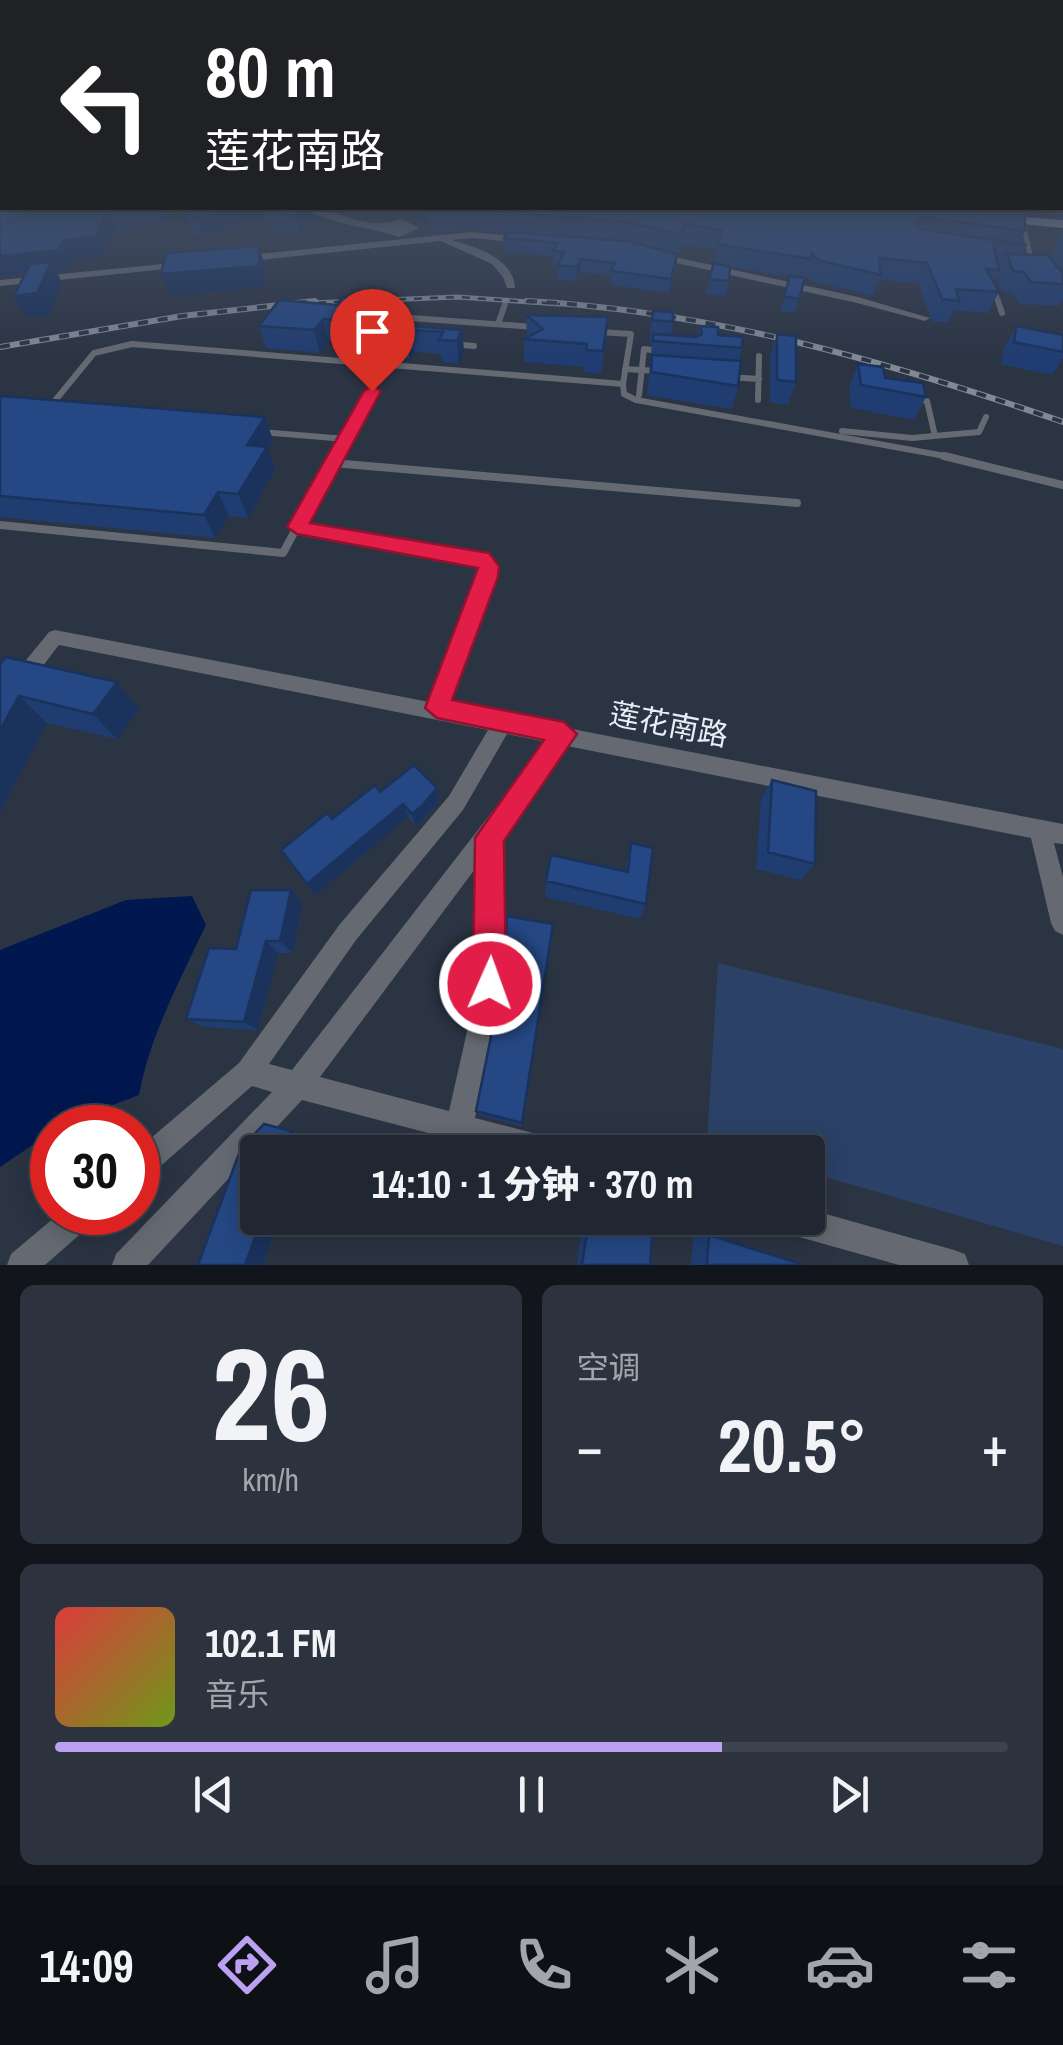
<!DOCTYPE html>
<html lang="zh">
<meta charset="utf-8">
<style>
body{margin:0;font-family:"Archivo Narrow","Noto Sans SC",sans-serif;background:#2d333e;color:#f1f3f6;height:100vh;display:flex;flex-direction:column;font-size:38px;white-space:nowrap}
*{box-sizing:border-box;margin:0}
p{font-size:32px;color:#a2a5ac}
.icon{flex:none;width:55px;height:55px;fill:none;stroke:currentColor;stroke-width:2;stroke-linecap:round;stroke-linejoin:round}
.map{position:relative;height:1265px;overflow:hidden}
.side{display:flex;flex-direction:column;gap:20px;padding:20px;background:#12151c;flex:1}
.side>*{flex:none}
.guide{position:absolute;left:0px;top:0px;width:1065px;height:210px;box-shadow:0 5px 25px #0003,0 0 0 2px #3d444d;background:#202124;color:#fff;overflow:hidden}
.speed{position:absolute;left:30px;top:1105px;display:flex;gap:20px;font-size:50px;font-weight:700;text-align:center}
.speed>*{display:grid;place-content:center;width:130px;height:130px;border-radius:50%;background:#202732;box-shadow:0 5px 25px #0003,0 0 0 2px #3d444d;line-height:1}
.speed .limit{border:15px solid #d22;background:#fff;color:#111}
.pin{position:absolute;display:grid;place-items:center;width:85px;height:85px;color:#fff;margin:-102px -42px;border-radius:50% 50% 50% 0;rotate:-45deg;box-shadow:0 0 10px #0007}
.pin .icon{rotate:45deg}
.me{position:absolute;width:110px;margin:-55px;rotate:2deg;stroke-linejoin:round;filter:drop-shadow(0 0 8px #0008)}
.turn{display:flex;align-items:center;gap:35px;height:210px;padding:0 40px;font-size:45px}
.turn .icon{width:130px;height:130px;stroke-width:2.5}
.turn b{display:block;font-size:70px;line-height:85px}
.big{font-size:75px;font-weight:800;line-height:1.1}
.side .widget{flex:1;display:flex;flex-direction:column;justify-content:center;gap:15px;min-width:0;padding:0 35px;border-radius:15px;background:#2d333e}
.side .dial{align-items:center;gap:0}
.dial b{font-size:130px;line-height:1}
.song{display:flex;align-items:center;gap:30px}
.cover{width:120px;height:120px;border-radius:15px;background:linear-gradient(135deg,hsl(0 70% 55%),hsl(80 70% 35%))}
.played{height:10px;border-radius:5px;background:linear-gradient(90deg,#bca0f2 70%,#3d444d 70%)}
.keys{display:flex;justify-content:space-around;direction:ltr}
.heat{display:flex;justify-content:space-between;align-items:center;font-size:55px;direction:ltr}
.side .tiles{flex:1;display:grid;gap:20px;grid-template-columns:1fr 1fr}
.widget:last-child{grid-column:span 2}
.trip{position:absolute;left:240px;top:1135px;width:585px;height:100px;border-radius:10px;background:#202732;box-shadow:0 5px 25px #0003,0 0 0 2px #3d444d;font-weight:800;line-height:100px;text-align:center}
.dock{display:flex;height:160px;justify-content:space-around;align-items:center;background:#0d1014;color:#a2a5ac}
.dock .icon{width:70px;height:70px}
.dock .current{color:#bca0f2}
.dock b{font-size:45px;color:#f1f3f6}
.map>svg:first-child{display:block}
.green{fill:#2b4167}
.water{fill:#00174f}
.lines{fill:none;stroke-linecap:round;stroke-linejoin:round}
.service-far3{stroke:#656971;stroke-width:5}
.service-far2{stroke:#656971;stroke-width:6}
.service-far1{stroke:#656971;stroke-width:8}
.service{stroke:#656971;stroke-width:10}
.minor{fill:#656971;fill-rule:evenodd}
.primary{fill:#959ead;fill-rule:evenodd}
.rail-far1-casing{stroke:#828996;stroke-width:5}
.rail-casing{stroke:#828996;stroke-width:6}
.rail-far1{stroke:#2b3443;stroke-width:2.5;stroke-dasharray:8;stroke-linecap:butt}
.rail{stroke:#2b3443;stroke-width:4;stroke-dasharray:10;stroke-linecap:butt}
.wall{fill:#203d71}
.shaded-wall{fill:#1a325c}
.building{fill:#254783;stroke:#1a325c;stroke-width:2.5}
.route{fill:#e11d48;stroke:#92132f;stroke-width:2.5}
.labels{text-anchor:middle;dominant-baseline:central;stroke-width:10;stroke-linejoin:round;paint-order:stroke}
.street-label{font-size:30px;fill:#e8eef7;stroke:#2b3443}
</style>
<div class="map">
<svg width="1063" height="1265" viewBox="0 0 1063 1265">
<rect width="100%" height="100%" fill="#2b3443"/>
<path class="green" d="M718,963L1063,1049V1246L808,1172V1152H742L707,1142Z"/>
<path class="water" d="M192,896L206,925C180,980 150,1035 139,1095L52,1128V1132L0,1167V950L126,900Z"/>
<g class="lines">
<path class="service-far3" d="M1023,223L1031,259L1023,258
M993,285L999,304"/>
<path class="service-far2" d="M998,301L1002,313
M498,324L505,304
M452,344L474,346
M625,369L658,371
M728,377L759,379
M623,384L624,394L636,400L956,458
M639,395L644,349L660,351
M916,399L927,401L935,436
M758,400L759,356
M49,408L94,353L132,344L623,384L631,334L599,332
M842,431L912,438L979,432L986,417
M261,432L346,439
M334,458L411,318L534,327"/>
<path class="service-far1" d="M336,456L297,527L482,558L489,566L454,660
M944,456L1063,485
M333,463L797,503
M0,525L283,553L297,527"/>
<path class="service" d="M437,708L455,658"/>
<path class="minor" d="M302,208C336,206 364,233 401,219L420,228L399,237C367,226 332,225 302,208Z
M471,232L530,238V242L527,243L471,238L452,240C477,247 514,259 515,288H507L503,277L492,264L441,241L239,262L234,259L239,256Z
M657,253L858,297L930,318L925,321L857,303L654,258L652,256Z
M183,262L186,263V267L0,286V280Z
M55,630L560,727L564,725L572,729L1063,824V844L1054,843L1063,877V935L1055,931L1051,923L1031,838L567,746L499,836L502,983L475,1118L552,1138L562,1142L566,1152H501L302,1100L148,1265H112L116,1254L272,1092L252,1086L148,1177L138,1181V1149L239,1063L340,924L449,796L488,730L59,645L7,712L0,714V692L49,632ZM507,734L546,742L292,1070L269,1064L356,940L463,810ZM478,865V983L449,1111L320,1077Z
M808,1209L954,1250L965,1254L969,1265H899L785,1233L775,1228L770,1218H808Z
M61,1212H99L94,1222L45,1265H7L11,1254Z"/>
<path class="primary" d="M986,214L1063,220V228L990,221Z"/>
<defs>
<path id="rail-far1" d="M286,304L457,297L560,304"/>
<path id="rail" d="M527,301C711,311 890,362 1063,422
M0,347L182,316L315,301"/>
</defs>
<use href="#rail-far1" class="rail-far1-casing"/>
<use href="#rail" class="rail-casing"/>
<use href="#rail-far1" class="rail-far1"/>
<use href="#rail" class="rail"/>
</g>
<path class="wall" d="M2,208H175L168,225L116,228L105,255L73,260L68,269L56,271L62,283L49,315L27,317L25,274L0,276Z
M190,208H313L316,218L300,234L269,229L265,217L204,237L191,231L185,212Z
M430,208L1004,212L1006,208L1025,231L1019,244L1027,245L1021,255L1050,258L1063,230V268L1058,267L1063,284V300L1059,306L1019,304L1013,293L1002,292L996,275L1002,264H997L999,270L993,281L999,292L988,313L954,310L948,323L932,321L918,284L879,279L873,296L811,281L806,274L795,313L780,311L790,277L730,267L726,296L706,294L717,250L681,244L669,293L610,285L611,276L580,272L576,281L557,279L558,265H553V256L505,252L504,238L563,236L471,228L430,230L428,211Z
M385,308L393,309L397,331L383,357L352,355L349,343L328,341L320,353L266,348L259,326Z
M653,311L673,322L671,335L696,337L698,336L700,326L742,348L739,361L738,386L732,409L647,395L652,343H649Z
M526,315L606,339L601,374L584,372V367L524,362V339L527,337Z
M400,325L462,330L464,352L459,364L442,362L441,354L414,352L410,359L398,358L394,336Z
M1016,326L1063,335V358L1052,375L1001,364L1004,348Z
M777,334L796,382L788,405L770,402V356Z
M858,364L926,397L914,420L851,408L849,387Z
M0,398L273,440L268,449L275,470L248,518L229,516L215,538L0,517Z
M0,664L139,709L117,739L47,723L0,812Z
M772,780L815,864L801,880L756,869L761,799Z
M437,788L440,801L425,818L416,826L408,817L315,895L281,850L380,792Z
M631,843L646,904L640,919L545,897L546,881L625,871Z
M291,890L302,903L293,953H278L258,1030L204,1027L186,1019L236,949Z
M552,938L522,1126L479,1115L476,1111Z
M583,1218H626L650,1265H577Z
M694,1230L804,1265H691Z"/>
<path class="shaded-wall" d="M161,208H175L168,225Z
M233,208H270L264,211L265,217L204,237L197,219Z
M304,208H313L316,218L300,234L295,216Z
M108,210L116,228L105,255L73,260L68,269L56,271L62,283L49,315L27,317L14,296L47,271L0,276V256L63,241Z
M259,246L265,267V287L170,296L161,274Z
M581,259L580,272L576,281L577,267Z
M384,300L387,320L393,309L397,331L383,357L379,335L380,308Z
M323,319L328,341L320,353L314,330Z
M411,330L414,352L410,359L407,337Z
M462,330L464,352L459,364L457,341Z
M265,417L273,440L268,449L275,470L248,518L238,494L247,445Z
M218,492L229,516L215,538L204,515Z
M117,682L139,709L117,739L93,714Z
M19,696L47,723L0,812V730Z
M437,788L440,801L416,826L412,814Z
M403,804L408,817L315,895L307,884Z
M291,890L302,903L293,953L280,941Z
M553,924L552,938L522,1126V1123Z
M266,941L278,953L258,1030L244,1022Z
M264,1124L306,1135L300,1152H284Z
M262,1218H279L263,1265H245Z"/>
<path class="building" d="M0,183H2V208H145L108,210L96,236L63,241L59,250L0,256Z
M190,208H233L197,219L185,212Z
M264,208H304L295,216L264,211Z
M430,208H971L1006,212V208L1025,210V231L922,217L915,223L920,229L1027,245L993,243L999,270L986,269L999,292L956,289L959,301L942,299L927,263L879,258L881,275L818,260L812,253L810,259L718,244L722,230L684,224L681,235L627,222L470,209L428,211Z
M508,232L626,241L677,254L671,279L611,271L615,263L581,259L577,267L558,265L564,252L553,251L558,243L504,238Z
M259,246V266L161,274L166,253Z
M1007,254L1048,255L1063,274V284L1031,282L1024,272L1013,271Z
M51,262L37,293L14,296L30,264Z
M714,263L730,267L729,281L709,279Z
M790,276L805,278L799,299L784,296Z
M342,297L384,300L380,308L393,309L379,335L347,333L353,321L323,319L314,330L259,326L279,300L337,305Z
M653,311L673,312V322L652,320Z
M526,315L608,317L603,351L586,350L587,344L524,339L543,329Z
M400,325L462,330L457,341L439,340L443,332L411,330L407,337L394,336Z
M700,326L718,327V335L743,337L742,348L653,341V334L696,337L702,334Z
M1016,326L1063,335V352L1014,342Z
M777,334L796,336V382L777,380Z
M652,355L741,361L738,386L651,372Z
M858,364L883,367L885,378L923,383L926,397L861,385Z
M2,396L265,417L247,445L267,447L238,494L218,492L204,515L0,496V398Z
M6,657L117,682L93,714L19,696L0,730V664Z
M414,765L437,788L422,806L412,814L403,804L307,884L281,850L327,813L332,819L375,785L380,792Z
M772,780L816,791L815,864L768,852Z
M631,843L653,848L646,904L546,881L551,855L628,872Z
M251,890H291L280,941H266L244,1022L186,1019L209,948L236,949Z
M507,916L553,924L522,1123L476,1111L504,972Z
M264,1124L291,1131L284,1152H258V1218H262L245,1265H198L241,1148Z
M589,1218H625L653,1226L650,1265H582Z
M709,1235L804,1265H707Z"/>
<linearGradient id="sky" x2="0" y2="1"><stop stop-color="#181d25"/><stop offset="0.51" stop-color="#445066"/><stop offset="1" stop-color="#445066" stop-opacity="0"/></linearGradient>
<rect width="1063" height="361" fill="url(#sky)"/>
<path class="route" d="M372,386L381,391L310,523L489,553L499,566L498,577L452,700L564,722L577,734L504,841L506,984L501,995L490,1000L478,995L473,984L475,838L544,740L437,718L425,708L478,568L297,534L287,527L364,391Z"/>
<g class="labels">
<g class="street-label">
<text transform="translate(669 724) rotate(11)">莲花南路</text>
</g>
</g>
</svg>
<div class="speed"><div class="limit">30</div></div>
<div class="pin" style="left:372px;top:391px;background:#d93025"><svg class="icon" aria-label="arrive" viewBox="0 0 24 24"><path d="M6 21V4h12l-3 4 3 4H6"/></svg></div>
<svg class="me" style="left:490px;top:984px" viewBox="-20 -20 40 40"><circle r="17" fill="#e11d48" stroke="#fff" stroke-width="3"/><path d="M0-11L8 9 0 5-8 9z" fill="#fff"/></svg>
<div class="trip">14:10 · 1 分钟 · 370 m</div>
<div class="guide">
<div class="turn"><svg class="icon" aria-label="left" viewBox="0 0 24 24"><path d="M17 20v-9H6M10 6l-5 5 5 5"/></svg><div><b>80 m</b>莲花南路</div></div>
</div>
</div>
<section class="side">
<div class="tiles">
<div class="widget dial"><b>26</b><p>km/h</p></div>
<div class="widget"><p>空调</p>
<div class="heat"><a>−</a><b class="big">20.5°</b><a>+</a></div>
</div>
<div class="widget">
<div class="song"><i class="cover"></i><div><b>102.1 FM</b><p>音乐</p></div></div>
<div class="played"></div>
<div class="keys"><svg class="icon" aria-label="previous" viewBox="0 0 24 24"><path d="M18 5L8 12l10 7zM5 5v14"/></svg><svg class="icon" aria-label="pause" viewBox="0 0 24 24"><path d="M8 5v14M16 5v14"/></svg><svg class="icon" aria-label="next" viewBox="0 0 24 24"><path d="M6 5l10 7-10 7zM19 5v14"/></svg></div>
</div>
</div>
</section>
<nav class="dock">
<b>14:09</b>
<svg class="icon current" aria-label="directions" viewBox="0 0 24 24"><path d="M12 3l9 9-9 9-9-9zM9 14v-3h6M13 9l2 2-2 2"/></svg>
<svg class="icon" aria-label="music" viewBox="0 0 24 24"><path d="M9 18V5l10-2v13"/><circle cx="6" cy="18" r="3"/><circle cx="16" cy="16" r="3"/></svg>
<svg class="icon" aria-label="phone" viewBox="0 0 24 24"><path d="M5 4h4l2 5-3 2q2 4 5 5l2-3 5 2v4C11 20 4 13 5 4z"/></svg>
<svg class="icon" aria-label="climate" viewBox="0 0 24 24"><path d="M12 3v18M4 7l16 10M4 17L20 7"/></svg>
<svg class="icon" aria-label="car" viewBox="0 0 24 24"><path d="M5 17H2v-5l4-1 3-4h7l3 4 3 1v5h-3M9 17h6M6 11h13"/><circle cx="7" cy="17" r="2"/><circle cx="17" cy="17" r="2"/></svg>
<svg class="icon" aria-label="filters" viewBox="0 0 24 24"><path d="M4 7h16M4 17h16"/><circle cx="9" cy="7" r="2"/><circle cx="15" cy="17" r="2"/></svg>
</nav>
